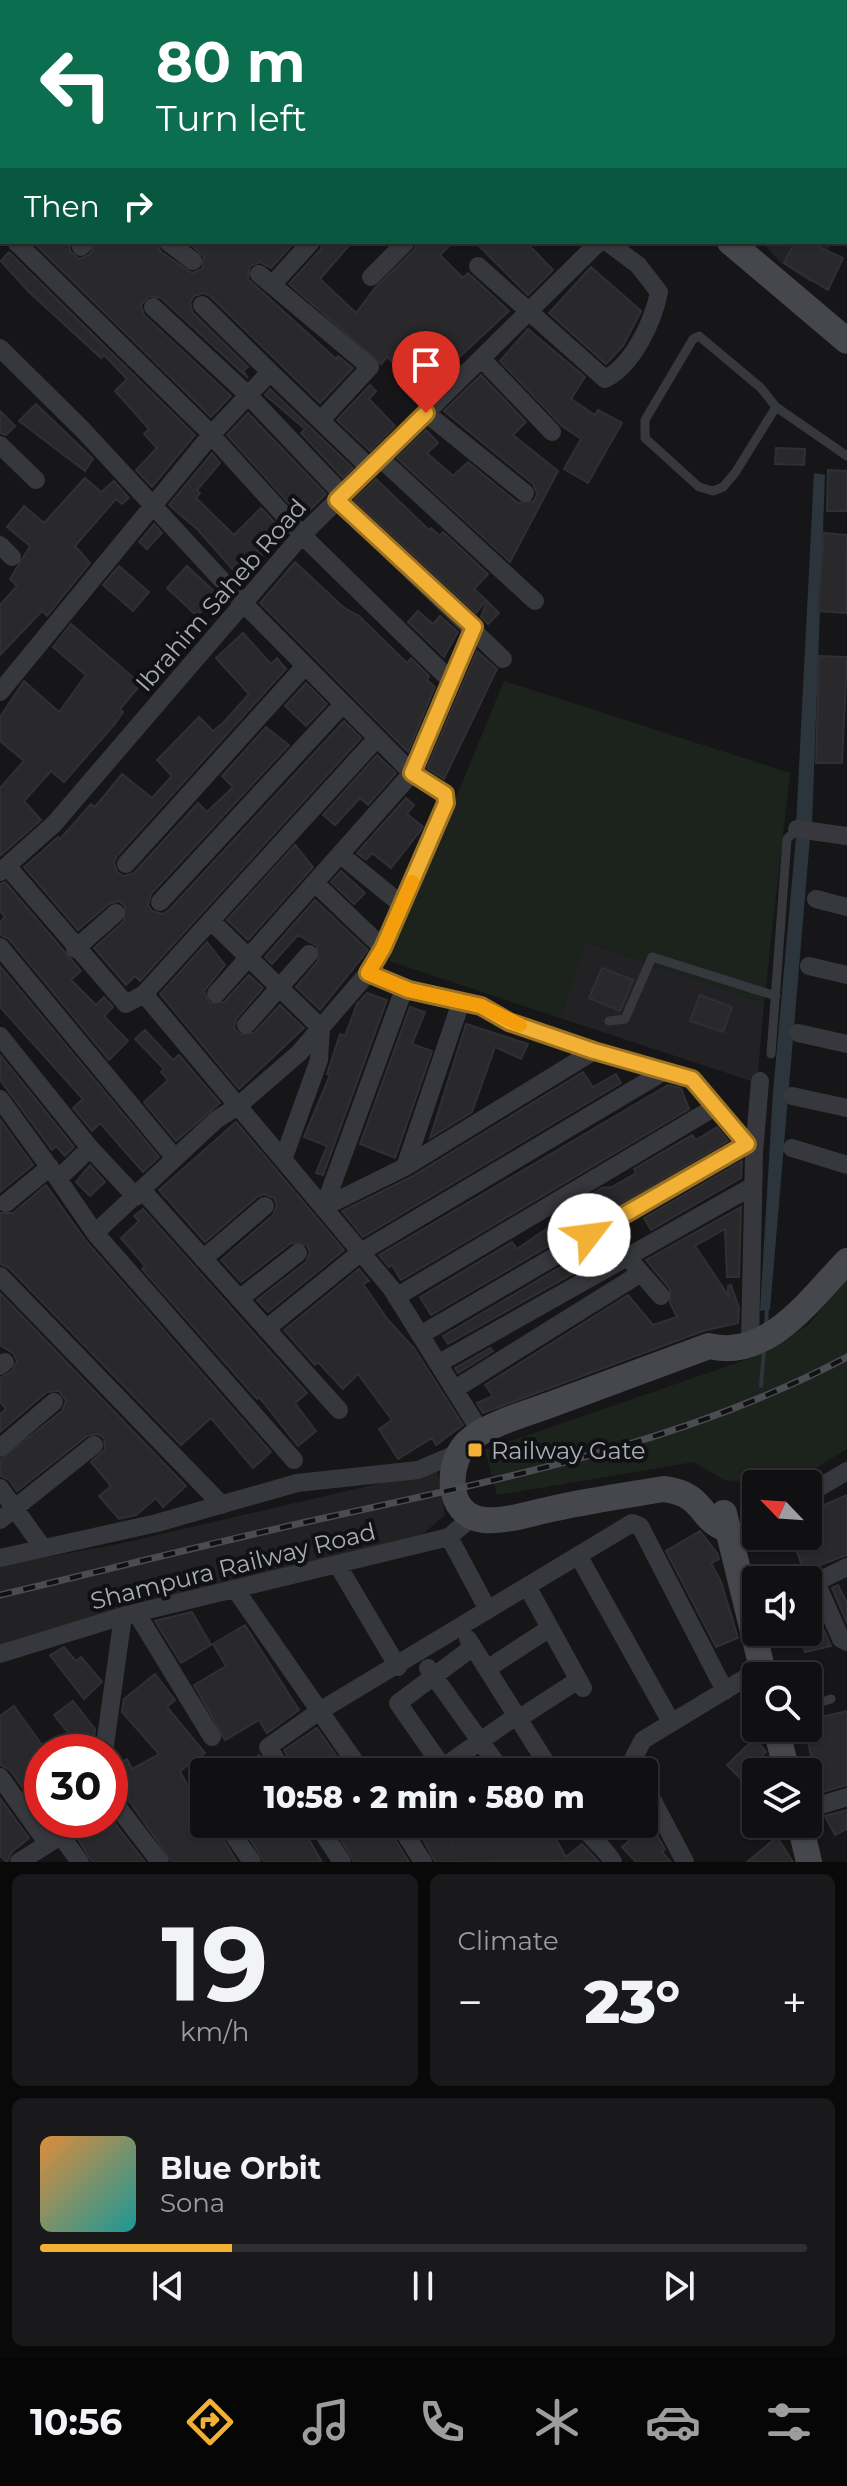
<!DOCTYPE html>
<meta charset="utf-8">
<style>
body{margin:0;font-family:Montserrat,sans-serif;background:#19191b;color:#f1f3f6;height:100vh;display:flex;flex-direction:column;font-size:30px;white-space:nowrap}
*{box-sizing:border-box;margin:0}
p{font-size:26px;color:#9c9d9f}
.icon{flex:none;width:44px;height:44px;fill:none;stroke:currentColor;stroke-width:2;stroke-linecap:round;stroke-linejoin:round}
.map{position:relative;height:1862px;overflow:hidden}
.details{display:flex;flex-direction:column;gap:12px;padding:12px;background:#09090a;flex:1}
.details>*{flex:none}
.hud{position:absolute;left:0px;top:0px;width:848px;height:244px;box-shadow:0 2px 6px #0004,0 0 0 2px #303032;background:#0b6e4f;color:#fff;overflow:hidden}
.needle{width:52px;rotate:295deg}
.buttons{position:absolute;left:742px;top:1470px;display:grid;gap:16px}
.buttons a{display:grid;place-items:center;width:80px;height:80px;border-radius:8px;background:#101012;box-shadow:0 2px 6px #0004,0 0 0 2px #303032;font-size:40px}
.speed{position:absolute;left:24px;top:1734px;display:flex;gap:16px;font-size:40px;font-weight:700;text-align:center}
.speed>*{display:grid;place-content:center;width:104px;height:104px;border-radius:50%;background:#101012;box-shadow:0 2px 6px #0004,0 0 0 2px #303032;line-height:1}
.speed .limit{border:12px solid #d22;background:#fff;color:#111}
.pin{position:absolute;display:grid;place-items:center;width:68px;height:68px;color:#fff;margin:-82px -34px;border-radius:50% 50% 50% 0;rotate:-45deg;box-shadow:0 0 8px #0007}
.pin .icon{rotate:45deg}
.me{position:absolute;width:88px;margin:-44px;rotate:60deg;stroke-linejoin:round;filter:drop-shadow(0 0 6px #0008)}
.turn{display:flex;align-items:center;gap:28px;height:168px;padding:0 24px;font-size:36px}
.turn .icon{width:104px;height:104px;stroke-width:2.5}
.turn b{display:block;font-size:56px;line-height:68px}
.then{display:flex;align-items:center;height:76px;padding:0 24px;background:#0003;gap:16px;font-size:30px}
.big{font-size:60px;font-weight:800;line-height:1.1}
.details .tile{flex:1;display:flex;flex-direction:column;justify-content:center;gap:12px;min-width:0;padding:0 28px;border-radius:12px;background:#19191b}
.details .dial{align-items:center;gap:0}
.dial b{font-size:104px;line-height:1}
.song{display:flex;align-items:center;gap:24px}
.cover{width:96px;height:96px;border-radius:12px;background:linear-gradient(135deg,hsl(30 70% 55%),hsl(180 70% 35%))}
.played{height:8px;border-radius:4px;background:linear-gradient(90deg,#f2b134 25%,#303032 25%)}
.keys{display:flex;justify-content:space-around;direction:ltr}
.heat{display:flex;justify-content:space-between;align-items:center;font-size:44px;direction:ltr}
.details .tiles{flex:1;display:grid;gap:12px;grid-template-columns:1fr 1fr}
.tile:last-child{grid-column:span 2}
.trip{position:absolute;left:190px;top:1758px;width:468px;height:80px;border-radius:8px;background:#101012;box-shadow:0 2px 6px #0004,0 0 0 2px #303032;font-weight:800;line-height:80px;text-align:center}
.tabs{display:flex;height:128px;justify-content:space-around;align-items:center;background:#060607;color:#9c9d9f}
.tabs .icon{width:56px;height:56px}
.tabs .on{color:#f2b134}
.tabs b{font-size:36px;color:#f1f3f6}
.map>svg:first-child{display:block}
.built{fill:#222225}
.green{fill:#1c231d}
.water{fill:#2c353c}
.lines{fill:none;stroke-linecap:round;stroke-linejoin:round}
.stream{stroke:#2c353c;stroke-width:4}
.building{fill:#29292c;stroke:#303034;stroke-width:2}
.lane{stroke:#37383d;stroke-width:9}
.street{stroke:#37383d;stroke-width:18}
.secondary{stroke:#45474d;stroke-width:26}
.rail-casing{stroke:#4a4c52;stroke-width:7}
.rail{stroke:#111113;stroke-width:4;stroke-dasharray:12;stroke-linecap:butt}
.route-casing{stroke:#9d7322;stroke-width:20}
.route{stroke:#f2b134;stroke-width:14}
.slow{stroke:#f59e0b;stroke-width:14}
.poi-dot{fill:#f2b134;stroke:#111113;stroke-width:3}
.labels{text-anchor:middle;dominant-baseline:central;stroke-width:8;stroke-linejoin:round;paint-order:stroke}
.street-label{font-size:24px;fill:#a8adb8;stroke:#111113}
.poi-label{font-size:24px;fill:#a8adb8;stroke:#111113;text-anchor:start}
</style>
<div class="map">
<svg width="847" height="1862" viewBox="0 0 847 1862">
<rect width="100%" height="100%" fill="#161618"/>
<path class="built" d="M547,0H847V236L846,2Z
M762,242H832L811,283L780,262Z
M586,942L764,1003L757,1083L560,1018Z
M437,1470L445,1515L424,1533L0,1647V1565L114,1545Z"/>
<path class="green" d="M504,681L790,773L764,1003L587,942L560,1018L389,961Z
M847,1279V1449L790,1484L724,1480L694,1462L497,1495L485,1450L754,1357L808,1325Z"/>
<path class="water" d="M814,473L825,475L812,824L796,825Z
M796,837L810,838L770,1310L760,1311L773,1092Z"/>
<g class="lines">
<path class="stream" d="M766,1326L767,1307
M761,1386L764,1351"/>
</g>
<path class="building" d="M33,242H70V251L79,259L89,255L98,242H156L161,252L192,273L202,269L204,257L188,242H295L271,268L260,262L250,266L248,279L336,359L338,356L353,368L320,403L210,296L204,293L194,296L190,303L193,313L248,367L243,371L248,378L161,298L149,296L141,305L144,315L231,396L211,417Z
M323,242H352L320,279L356,313L375,288L414,250L418,242H453L440,255L463,278L468,273L509,311L424,390L387,357L381,364L289,284L320,250Z
M475,242H526L553,270L528,295Z
M795,242H808L843,258L828,290L784,263Z
M9,252L195,435L152,487L136,470L157,448L144,434L149,429L115,391L127,379L104,355L101,358L28,291L1,261Z
M591,267L641,311L623,346L606,364L549,313Z
M528,329L585,377L571,399L595,415L598,410L622,423L588,483L564,469L581,439L562,426L500,361Z
M481,375L526,422L513,435L558,471L510,562L397,458L426,430L438,443L427,453L453,476L468,462L518,503L534,501L537,494L533,484L444,411Z
M370,385L376,391L369,399L395,426L370,451L337,420Z
M270,389L353,468L343,478L301,433L305,429L265,395Z
M36,404L93,459L85,471L19,421Z
M0,411L15,426L6,435L0,433Z
M248,413L326,494L302,518L227,435Z
M776,448L805,449L804,465L775,464Z
M212,453L220,463L197,490L200,493L196,498L234,535L261,508L280,528L257,551L262,555L241,579L198,530L169,505Z
M828,470L847,471V511H827Z
M85,478L101,492L114,481L129,498L122,504L116,499L75,546L90,563L47,616L42,611L0,655V605L17,586L10,579L30,546L7,527L24,506L44,523Z
M376,479L429,530L431,528L440,536L443,532L488,574L474,589L486,600L476,613L354,500Z
M154,524L162,533L147,549L139,542Z
M824,533L847,535L846,613L818,611Z
M295,562L343,607L359,616L407,663L411,658L429,676L427,680L435,687L408,752L260,603Z
M119,566L149,592L133,611L103,585Z
M187,566L217,594L197,616L167,588Z
M487,601L499,613L488,624L481,617Z
M418,611L433,624L440,616L458,632L444,657L408,622Z
M71,624L141,684L120,709L123,712L114,725L64,782L51,771L24,801L41,820L0,856V788L24,761L0,741V717L24,681L59,712L86,675L53,647Z
M243,633L271,664L277,658L286,669L117,856L114,862L117,872L124,876L134,873L198,803L207,812L233,787L222,776L266,727L289,745L151,894L148,905L152,911L163,914L169,910L344,721L361,738L140,981L135,976L126,985L94,948L124,921L125,906L119,901L109,904L78,930L24,867L58,837L60,839L91,804L95,807L122,774L152,798L172,776L157,760L199,717L213,731L223,723L249,694L216,658Z
M477,651L497,669L444,779L427,768Z
M819,656L847,657L842,763H816Z
M306,683L327,704L306,726L285,706Z
M377,755L396,773L368,805L360,798L335,825L323,815Z
M406,798L414,805L407,814L423,827L421,830L391,868L372,853L366,860L357,853Z
M295,845L313,867L248,940L227,920Z
M341,871L365,893L354,904L331,882Z
M5,882L81,971L71,980L96,1005L104,997L113,1007L104,1016L128,1041L109,1060L9,939L0,935V922L5,917L0,911V884Z
M315,900L368,950L320,1010L296,987L318,961L317,946L298,935L272,964L265,957Z
M207,942L225,965L204,991L209,1003L224,1002L249,975L263,988L237,1018L234,1028L239,1034L254,1033L280,1005L304,1028L239,1089L160,994Z
M0,966L159,1157L143,1172L100,1123L92,1131L73,1108L83,1099L0,1007Z
M602,968L633,980L620,1011L589,998Z
M367,993L387,1000L323,1175L316,1173L327,1146L304,1137L330,1075L327,1074L340,1034L345,1036L357,1004Z
M700,995L732,1007L723,1032L690,1021Z
M410,1007L425,1012L412,1044L432,1051L395,1158L360,1144Z
M466,1024L528,1044L521,1059L495,1047L472,1112L430,1138Z
M145,1030L173,1060L179,1055L220,1103L176,1141L144,1102L168,1080L161,1072L164,1069L135,1039Z
M0,1055L74,1147L65,1156L56,1146L52,1150L0,1080Z
M583,1072L593,1087L616,1074L621,1083L363,1237L342,1211L411,1177Z
M668,1085L681,1088L689,1109L401,1280L392,1265L389,1267L379,1255Z
M0,1119L33,1165L0,1192Z
M236,1122L344,1250L268,1312L257,1300L306,1262L310,1252L307,1245L291,1243L241,1282L221,1260L273,1215L277,1205L274,1198L264,1194L257,1197L205,1242L159,1190Z
M717,1127L728,1141L431,1315L420,1297L512,1242L517,1249L581,1205L579,1202L602,1188L612,1187L636,1173L634,1169L692,1135L696,1140Z
M742,1161L741,1178L651,1230L644,1218Z
M90,1165L105,1182L90,1196L76,1182Z
M46,1185L86,1241L271,1452L253,1468L211,1418L181,1445L9,1268L0,1264V1213H13Z
M741,1207L739,1277H727L725,1229L695,1246L728,1295V1286L731,1285L739,1308L738,1323L703,1331L483,1413L477,1403L493,1396L485,1385L628,1295L653,1325L677,1317L670,1303V1289L646,1260Z
M143,1209L307,1393L295,1403L316,1431L298,1446L259,1397L257,1399L142,1269L145,1266L121,1238L139,1221L134,1216Z
M615,1235L622,1246L448,1344L443,1336Z
M359,1269L369,1281L363,1284L388,1320L414,1348L463,1425L436,1445L432,1438L398,1459L379,1429L392,1420L358,1374L343,1389L318,1362L315,1365L284,1330Z
M0,1293L186,1486L163,1507L156,1498L136,1515L119,1519L99,1496L111,1486L91,1462L105,1449L104,1438L98,1434L87,1436L17,1491L9,1480L0,1476V1460L62,1411L66,1401L59,1391L47,1392L0,1432V1414L6,1409L0,1402V1378L12,1371L17,1361L14,1354L0,1345Z
M490,1348L493,1351L458,1373L455,1368Z
M847,1495V1555L804,1571L791,1536H808V1512Z
M700,1531L717,1553L719,1559L711,1563L721,1582L738,1638L716,1647L666,1551Z
M838,1585L847,1603V1623L832,1588Z
M192,1612L211,1645L181,1663L155,1621Z
M821,1624L831,1646L805,1652L800,1632H808V1627Z
M245,1625L299,1710L267,1733L259,1720L225,1740L194,1685L226,1666L213,1644Z
M64,1647L76,1661L81,1657L102,1682L84,1699L50,1655Z
M155,1674L175,1700L167,1707L205,1753L180,1771L194,1798L204,1808V1824H214L237,1862H172L110,1774V1768L127,1759L132,1769L159,1754L122,1712L124,1699Z
M73,1701L95,1729L94,1739L81,1749L54,1715Z
M14,1706L42,1745V1815L10,1770L0,1765V1716Z
M847,1711V1785L819,1793L805,1728H808V1720Z
M317,1728L346,1770L344,1772H333L326,1762L310,1772H296L284,1750Z
M755,1738L766,1752L740,1778L727,1765Z
M259,1755L270,1772H238Z
M0,1798L29,1838L12,1852L7,1862L0,1856Z
M847,1810V1829L835,1835L825,1816Z
M110,1817L145,1862H92L78,1839L93,1830L98,1820H110Z
M241,1824H305L306,1834L322,1862H264Z
M331,1824H374L383,1838L391,1833L409,1862H354Z
M477,1824H520L529,1836L548,1825L566,1857L582,1844L598,1861L435,1862L423,1839L440,1827L452,1842Z
M647,1824L658,1837L665,1849L662,1852L671,1862H636L622,1847Z
M777,1837L793,1862H747Z"/>
<g class="lines">
<path class="lane" d="M568,0L570,2
M621,2L623,0
M781,2L782,0
M776,407L735,473L723,487L713,491L699,487L645,438V420L693,339L699,336L761,388L776,407L847,456
M609,1021L625,1019L652,957L776,996
M771,1054L787,839L797,829
M808,1706L831,1699"/>
<path class="street" d="M144,0L146,2
M236,2L238,0
M275,2L278,0
M357,2L359,0
M450,2L452,0
M0,23L2,24
M0,142L2,144
M0,226L2,228
M16,242L204,427L302,535L451,681
M168,242L193,261
M81,247L86,242
M478,266L605,379C633,365 653,322 659,292L638,265L607,242
M259,274L370,367L321,420
M371,277L406,242
M272,285L311,242
M202,305L270,372
M153,307L248,395L343,495
M0,348L83,430L243,603L412,773L474,627
M482,359L552,432
M426,413L525,493
M0,445L36,480
M380,458L535,601
M337,500L503,659
M0,545L12,557
M0,692L211,435L270,372L370,468
M797,829L847,836
M341,855L402,905
M126,864L305,666
M7,866L126,1004L144,994L377,738
M0,872L54,824L302,535L599,242
M316,884L383,948
M816,899L847,907
M160,902L343,704
M211,921L321,1028L319,1060L284,1157
M0,947L174,1157
M75,949L116,913
M809,966L847,975
M144,994L238,1106L299,1053L368,973L409,990L481,1006L509,1022L594,1051L692,1079L754,1153L750,1343
M216,994L412,773L445,794L446,803L383,948L368,973
M246,1025L309,954
M798,1033L847,1044
M0,1036L90,1148L136,1197
M792,1096L847,1108
M0,1099L58,1179L90,1148
M792,1148L847,1165
M754,1153L760,1081
M405,1167L461,1002
M58,1179L95,1233
M142,1190L339,1410
M6,1203L50,1167
M324,1207L405,1167L594,1051
M324,1207L404,989
M203,1259L265,1206
M634,1265L661,1296
M0,1276L222,1505
M396,1297L715,1107
M239,1299L298,1253
M266,1329L361,1252L663,1072
M422,1334L747,1144
M441,1362L753,1186
M0,1366L5,1362
M455,1389L641,1273
M0,1448L54,1402
M294,1460L95,1233L216,1120L238,1106L391,1288L482,1434
M0,1488L43,1548
M808,1494L847,1471
M0,1520L94,1445
M449,1537L488,1610
M730,1537L756,1524
M578,1555L671,1722
M0,1558L157,1523L297,1483L418,1470L458,1453
M337,1564L398,1667
M816,1582L841,1639L847,1642
M527,1586L583,1688
M808,1586L847,1567
M235,1589L362,1772
M137,1614L212,1737
M468,1639L552,1772
M0,1654L123,1616L449,1537L472,1517
M428,1668L496,1763
M487,1669L550,1628
M518,1719L572,1684
M104,1752L123,1616
M284,1772L268,1747L318,1712L632,1523L640,1526L725,1691
M436,1772L516,1716
M446,1772L398,1703L473,1647
M639,1772L634,1757L643,1740L762,1668
M0,1777L48,1844
M644,1784L685,1862
M201,1787L204,1792
M110,1797L160,1862
M808,1809L847,1797
M226,1824L252,1862
M317,1824L342,1862
M399,1824L423,1862
M582,1824C590,1839 604,1846 613,1862
M61,1836L80,1862
M19,1862L86,1820"/>
<path class="secondary" d="M519,0L521,2
M542,0L544,2
M166,2L168,0
M189,2L192,0
M0,167L2,166
M730,242L847,341
M724,1513L764,1676
M728,1530C696,1518 707,1495 664,1489C628,1495 592,1500 556,1508C534,1512 507,1522 484,1520C444,1516 445,1459 471,1439C493,1422 529,1413 555,1403C606,1384 658,1365 709,1346C768,1361 812,1297 847,1261
M776,1728L787,1772
M800,1824L809,1862"/>
<defs>
<path id="rail" d="M0,1595C110,1569 219,1541 329,1517C505,1478 687,1442 847,1357"/>
</defs>
<use href="#rail" class="rail-casing"/>
<use href="#rail" class="rail"/>
</g>
<g class="lines">
<defs>
<path id="route" d="M426,413L337,500L474,627L412,773L445,794L446,803L383,948L368,973L409,990L481,1006L509,1022L594,1051L692,1079L747,1144L589,1235"/>
</defs>
<use href="#route" class="route-casing"/>
<use href="#route" class="route"/>
<path class="slow" d="M412,882L383,948L368,973L409,990L481,1006L520,1025"/>
</g>
<rect class="poi-dot" x="467" y="1442" width="16" height="16" rx="4"/>
<g class="labels">
<g class="street-label">
<text transform="translate(221 595) rotate(-49)">Ibrahim Saheb Road</text>
<text transform="translate(233 1566) rotate(-14)">Shampura Railway Road</text>
</g>
<g class="poi-label">
<text x="491" y="1450">Railway Gate</text>
</g>
</g>
</svg>
<div class="buttons">
<a><svg class="needle" viewBox="-14 -14 28 28"><path d="M0-13l5 13h-10z" fill="#e53935"/><path d="M0 13l5-13h-10z" fill="#9c9d9f"/></svg></a>
<a><svg class="icon" aria-label="sound" viewBox="0 0 24 24"><path d="M4 9h4l5-4v14l-5-4H4zM17 9q2 3 0 6"/></svg></a>
<a><svg class="icon" aria-label="search" viewBox="0 0 24 24"><circle cx="10" cy="10" r="6"/><path d="M15 15l6 6"/></svg></a>
<a><svg class="icon" aria-label="layers" viewBox="0 0 24 24"><path d="M12 4l9 5-9 5-9-5zM3 14l9 5 9-5"/></svg></a>
</div>
<div class="speed"><div class="limit">30</div></div>
<div class="pin" style="left:426px;top:413px;background:#d93025"><svg class="icon" aria-label="arrive" viewBox="0 0 24 24"><path d="M6 21V4h12l-3 4 3 4H6"/></svg></div>
<svg class="me" style="left:589px;top:1235px" viewBox="-20 -20 40 40"><circle r="19" fill="#fff"/><path d="M0-13L10 11 0 6-10 11z" fill="#f2b134"/></svg>
<div class="trip">10:58 · 2 min · 580 m</div>
<div class="hud">
<div class="turn"><svg class="icon" aria-label="left" viewBox="0 0 24 24"><path d="M17 20v-9H6M10 6l-5 5 5 5"/></svg><div><b>80 m</b>Turn left</div></div>
<div class="then">Then<svg class="icon" aria-label="right" viewBox="0 0 24 24"><path d="M7 20v-9h11M14 6l5 5-5 5"/></svg></div>
</div>
</div>
<section class="details">
<div class="tiles">
<div class="tile dial"><b>19</b><p>km/h</p></div>
<div class="tile"><p>Climate</p>
<div class="heat"><a>−</a><b class="big">23°</b><a>+</a></div>
</div>
<div class="tile">
<div class="song"><i class="cover"></i><div><b>Blue Orbit</b><p>Sona</p></div></div>
<div class="played"></div>
<div class="keys"><svg class="icon" aria-label="previous" viewBox="0 0 24 24"><path d="M18 5L8 12l10 7zM5 5v14"/></svg><svg class="icon" aria-label="pause" viewBox="0 0 24 24"><path d="M8 5v14M16 5v14"/></svg><svg class="icon" aria-label="next" viewBox="0 0 24 24"><path d="M6 5l10 7-10 7zM19 5v14"/></svg></div>
</div>
</div>
</section>
<nav class="tabs">
<b>10:56</b>
<svg class="icon on" aria-label="directions" viewBox="0 0 24 24"><path d="M12 3l9 9-9 9-9-9zM9 14v-3h6M13 9l2 2-2 2"/></svg>
<svg class="icon" aria-label="music" viewBox="0 0 24 24"><path d="M9 18V5l10-2v13"/><circle cx="6" cy="18" r="3"/><circle cx="16" cy="16" r="3"/></svg>
<svg class="icon" aria-label="phone" viewBox="0 0 24 24"><path d="M5 4h4l2 5-3 2q2 4 5 5l2-3 5 2v4C11 20 4 13 5 4z"/></svg>
<svg class="icon" aria-label="climate" viewBox="0 0 24 24"><path d="M12 3v18M4 7l16 10M4 17L20 7"/></svg>
<svg class="icon" aria-label="car" viewBox="0 0 24 24"><path d="M5 17H2v-5l4-1 3-4h7l3 4 3 1v5h-3M9 17h6M6 11h13"/><circle cx="7" cy="17" r="2"/><circle cx="17" cy="17" r="2"/></svg>
<svg class="icon" aria-label="filters" viewBox="0 0 24 24"><path d="M4 7h16M4 17h16"/><circle cx="9" cy="7" r="2"/><circle cx="15" cy="17" r="2"/></svg>
</nav>
